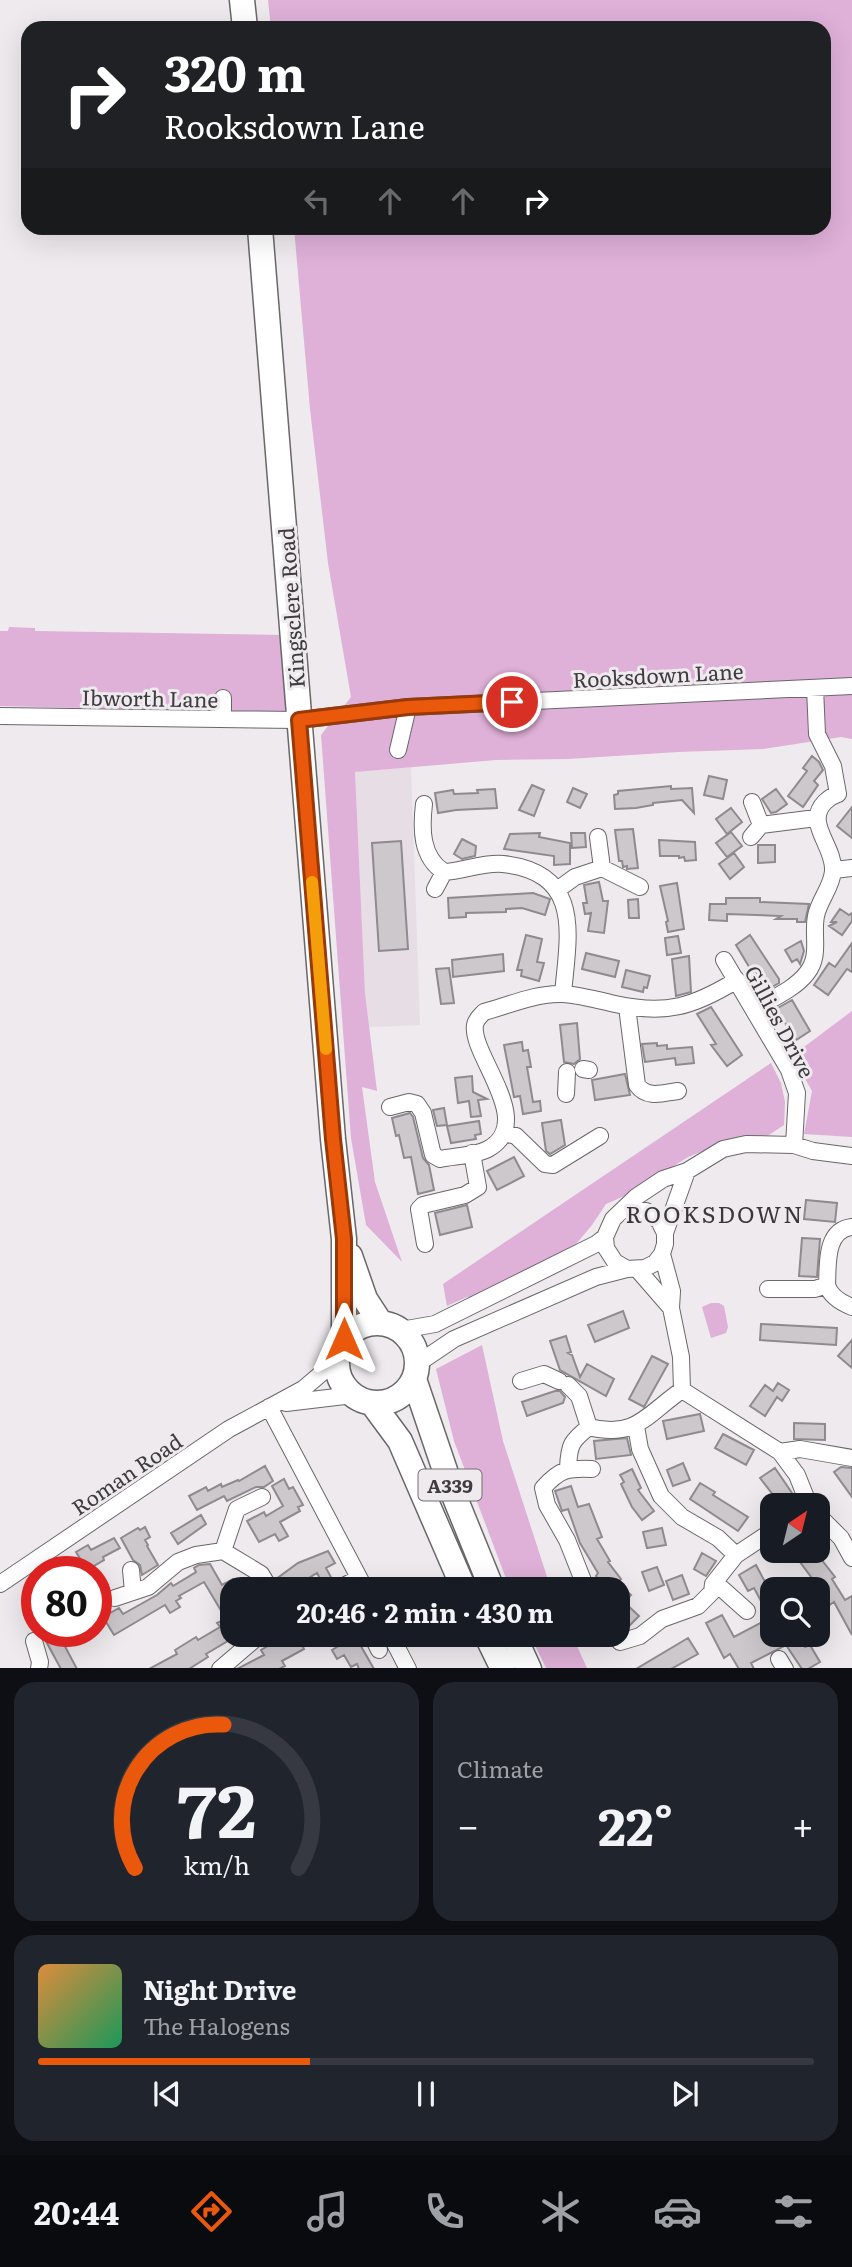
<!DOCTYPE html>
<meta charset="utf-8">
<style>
body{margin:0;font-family:Literata,serif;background:#20242c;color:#f1f3f6;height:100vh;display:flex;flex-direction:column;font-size:26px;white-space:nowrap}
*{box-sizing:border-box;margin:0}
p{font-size:23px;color:#9ea1a6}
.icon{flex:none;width:38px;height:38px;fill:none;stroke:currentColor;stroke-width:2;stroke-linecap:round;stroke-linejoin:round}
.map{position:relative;height:1668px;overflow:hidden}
.drawer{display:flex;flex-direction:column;gap:14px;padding:14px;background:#0d0f14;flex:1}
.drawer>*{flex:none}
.banner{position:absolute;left:21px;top:21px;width:810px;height:214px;border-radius:21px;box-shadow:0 7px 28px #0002;background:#202124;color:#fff;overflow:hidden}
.needle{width:46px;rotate:35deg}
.fabs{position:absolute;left:760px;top:1493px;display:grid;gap:14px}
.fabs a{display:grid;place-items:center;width:70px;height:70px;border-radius:14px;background:#171b24;box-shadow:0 7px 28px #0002;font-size:35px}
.speed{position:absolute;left:21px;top:1556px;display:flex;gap:14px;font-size:35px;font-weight:700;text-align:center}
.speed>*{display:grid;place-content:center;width:91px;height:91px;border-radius:50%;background:#171b24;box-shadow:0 7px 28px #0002;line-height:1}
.speed .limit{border:10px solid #d22;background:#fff;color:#111}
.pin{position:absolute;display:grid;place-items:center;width:60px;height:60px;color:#fff;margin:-30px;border:4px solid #fff;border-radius:50%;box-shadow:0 2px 7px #0007}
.me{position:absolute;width:77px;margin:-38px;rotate:0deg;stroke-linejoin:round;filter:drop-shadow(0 0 5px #0008)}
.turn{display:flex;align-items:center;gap:24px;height:147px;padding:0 28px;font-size:32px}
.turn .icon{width:91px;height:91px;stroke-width:2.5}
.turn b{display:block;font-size:49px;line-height:60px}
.lanes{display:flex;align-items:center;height:66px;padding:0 28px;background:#0003;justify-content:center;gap:35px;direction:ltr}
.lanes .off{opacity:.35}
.big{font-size:52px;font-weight:700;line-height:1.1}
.drawer .card{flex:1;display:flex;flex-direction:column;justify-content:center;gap:10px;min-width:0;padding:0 24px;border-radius:21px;background:#20242c}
.drawer .dial{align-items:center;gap:0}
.dial svg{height:182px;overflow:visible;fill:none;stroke:#363941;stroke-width:7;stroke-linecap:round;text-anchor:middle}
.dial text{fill:#f1f3f6;stroke:none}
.song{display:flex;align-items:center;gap:21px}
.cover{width:84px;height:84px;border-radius:10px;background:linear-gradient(135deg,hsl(30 70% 55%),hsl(150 70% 35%))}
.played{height:7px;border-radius:4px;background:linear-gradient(90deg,#ea580c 35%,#363941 35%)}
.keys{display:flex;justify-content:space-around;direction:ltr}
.heat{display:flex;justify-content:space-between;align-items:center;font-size:38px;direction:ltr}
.drawer .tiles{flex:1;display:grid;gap:14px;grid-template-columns:1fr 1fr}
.card:last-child{grid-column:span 2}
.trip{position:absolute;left:220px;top:1577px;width:410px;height:70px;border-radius:21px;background:#171b24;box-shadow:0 7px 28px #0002;font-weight:700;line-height:70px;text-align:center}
.tab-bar{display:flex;height:112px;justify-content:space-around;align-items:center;background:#090b0e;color:#9ea1a6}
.tab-bar .icon{width:49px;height:49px}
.tab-bar .current{color:#ea580c}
.tab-bar b{font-size:32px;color:#f1f3f6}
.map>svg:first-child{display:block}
.built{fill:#e7dde5}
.green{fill:#dfb0d8}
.building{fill:#ccc8cb;stroke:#8e8a8d;stroke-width:2}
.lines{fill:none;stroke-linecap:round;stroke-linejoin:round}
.minor-casing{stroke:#6a676a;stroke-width:18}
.highway-casing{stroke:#6a676a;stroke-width:27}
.minor{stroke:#fff;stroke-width:16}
.highway{stroke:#fff;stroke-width:24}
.route-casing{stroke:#983908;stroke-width:18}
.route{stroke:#ea580c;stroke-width:12}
.slow{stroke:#f59e0b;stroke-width:12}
.labels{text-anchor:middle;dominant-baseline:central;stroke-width:6;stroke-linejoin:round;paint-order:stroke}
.shield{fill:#eeeaed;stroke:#737072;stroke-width:2}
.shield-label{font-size:19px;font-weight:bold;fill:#3e3c3e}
.street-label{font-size:21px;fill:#3e3c3e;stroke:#eeeaed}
.neighbourhood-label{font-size:23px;letter-spacing:2px;fill:#3a3739;stroke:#eeeaed}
</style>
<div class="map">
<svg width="852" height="1669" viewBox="0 0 852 1669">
<rect width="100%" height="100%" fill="#eeeaed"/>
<path class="built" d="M411,767L420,1025L369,1027L365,993L355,772Z"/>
<path class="green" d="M268,0H852V739L841,737L763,749L678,752L568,759L496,760L355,772L365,993L377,1091L362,1087L375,1182L402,1262L366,1225L351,1138L321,735L351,697L328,563L310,409L294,228H824V28H271Z
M9,627L35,628V631L282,635L286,713L0,706V631H8Z
M852,1011V1137L804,1134L812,1091L792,1056Z
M771,1063L781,1083L785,1102L784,1125L769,1135L723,1143L688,1157L629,1194L606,1204L592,1225L576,1244L475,1300L467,1297L447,1306L443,1284Z
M711,1303H719L724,1306L728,1327L726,1333L711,1338L702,1307Z
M482,1345L503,1441L551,1589H510L454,1441L436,1369Z
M530,1635H572L587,1668H546Z"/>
<path class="building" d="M812,756L819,762L823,770L814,781L818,785L803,807L788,796L807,771L803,768Z
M709,776L727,780L723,799L704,795Z
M532,785L544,790L534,816L519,810Z
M671,786V789L692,788L694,813L682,800L653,803V805L636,808L615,809L614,795L618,794V791Z
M573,788L587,794L580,808L567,802Z
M495,789L497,808L456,810L438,813L435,793L453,790L454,794L478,793L477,790Z
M776,789L787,804L776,812L771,813L762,799Z
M852,807V838L837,826Z
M731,808L742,822L727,834L716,819Z
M633,829L638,868L627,869V866L623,867L622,861H619L615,830Z
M731,832L742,846L727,857L716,843Z
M540,833L539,837L570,843V864L554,865V856L504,849L510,834Z
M571,833H585L586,847L572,848Z
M462,839L476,846L475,856L462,859L454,854Z
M659,840L695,842L696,860L685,861L684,857L679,858V856H660Z
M401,841L408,949L379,951L372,843Z
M758,845H775V862L758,863Z
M734,853L744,867L730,879L719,864Z
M599,882L603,901H608L604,933L588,931L591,913L585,914L583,903H587L584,885Z
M677,883L684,929L668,932L666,922L668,921L660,886Z
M533,893L550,899L545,915L522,908L506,909V912L466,913V917L449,918L448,898Z
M726,898H760V902L809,904L805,922H797V919H776L781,916L727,914V921L709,920L710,904H726Z
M638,899L639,918H629L628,900Z
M840,909L849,915L852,913V921L842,935L829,926L837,922H831Z
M526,935L542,939L537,962L544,963L539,981L521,976L522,970H517Z
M750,935L779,979V983L767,990L757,973L754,975L736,945Z
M678,936L681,953L667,955L665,938Z
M801,941L804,951L800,964L797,959L792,962L785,950Z
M852,943V972L847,969L828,995L814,985L829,963L835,967Z
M586,953L619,961L615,977L582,969Z
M503,954L504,971L453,977L452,960Z
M689,956L691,992L676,996L672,959Z
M449,968L454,1003L441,1004L436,969Z
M626,970L650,976L647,988L644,987L643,992L622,987Z
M792,1000L810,1031L796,1040L776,1009Z
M711,1007L742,1055L727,1066L711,1045L716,1044L697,1014Z
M577,1023L580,1059L574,1064L564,1062L560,1025Z
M522,1042L523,1051L528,1050L531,1067H527L533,1102L540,1101L541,1111L523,1114L520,1096L514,1097L504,1045Z
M657,1043V1046L667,1045V1049L692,1047L694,1063L676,1065L675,1058L645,1062L642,1044Z
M625,1074L630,1095L595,1100L592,1080Z
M472,1076L473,1092L487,1099L478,1100L481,1116L471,1117L469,1101L458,1103L455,1078Z
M444,1108L447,1125L437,1126L433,1110Z
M410,1113L413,1117L423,1158L429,1165L434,1190L418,1194L411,1157L404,1158L399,1135L396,1136L392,1118Z
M561,1120L565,1145L550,1154L546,1151L542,1123Z
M479,1121L481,1134L475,1135L476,1139L451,1143L447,1126Z
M514,1157L524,1176L497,1190L487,1171Z
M806,1200L837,1203L835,1222L804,1219Z
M467,1205L472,1227L440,1235L435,1213Z
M802,1238L820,1239L817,1277L799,1276Z
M623,1311L629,1328L595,1342L588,1325Z
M761,1324L837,1328L836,1345L760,1340Z
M566,1336L571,1352L568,1353L572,1355L580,1377L587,1364L614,1379L606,1396L560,1370L550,1341Z
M852,1340V1368L838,1356Z
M652,1356L668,1364L644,1407L629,1399Z
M778,1383L789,1390L782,1401L777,1397L765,1416L750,1406L765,1385L773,1391Z
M555,1391H560L565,1397L563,1403L527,1416L522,1402Z
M700,1414L704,1431L667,1439L663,1421Z
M794,1423L825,1424V1440L794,1439Z
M723,1434L754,1450L746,1465L715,1448Z
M627,1438L631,1455L596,1459L594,1441Z
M683,1463L690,1480L673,1486L667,1470Z
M265,1466L273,1481L264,1487H256L227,1501L224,1496L197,1510L189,1496L206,1487L208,1491L221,1484L222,1487L238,1480L239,1481Z
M841,1467L852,1468V1497L834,1472Z
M775,1468L794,1496L781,1505L760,1478Z
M632,1469L641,1488L638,1490L654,1511L642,1520L632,1507L621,1484L624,1482L620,1475Z
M284,1479L289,1489L293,1487L303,1505L298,1507L300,1511L280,1522L288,1536L279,1541L275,1534L259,1542L247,1521L264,1512L266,1516L283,1506L272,1486Z
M700,1483L715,1492L713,1495L748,1517L738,1531L690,1499Z
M571,1486L578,1507L589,1504L602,1537L597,1539L610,1561L608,1562L621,1579L617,1582L631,1595L624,1602L639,1616L626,1629L618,1621V1589H606L596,1576L598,1573L580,1543L568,1509L562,1511L555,1491Z
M201,1515L206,1524L178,1544L171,1533Z
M145,1527L150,1537L145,1540L148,1545L147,1546L158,1565L142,1575L140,1565L133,1560L121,1538L138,1528L140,1530Z
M662,1528L666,1545L647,1548L643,1532Z
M114,1538L120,1548L103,1557L104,1560L87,1570L76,1552L88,1545L91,1550Z
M791,1550H814L835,1577L832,1579L845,1600L852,1596V1635L834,1602L828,1606L818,1590L820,1589Z
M328,1551L335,1563L326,1568L332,1579L323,1584L317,1573L291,1589H280L276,1579L298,1563Z
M702,1553L716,1561L706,1576L694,1569Z
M210,1564L222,1585L233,1579L238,1589H233V1638L206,1654L208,1657L189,1669H149L177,1654L175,1650L196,1637L198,1640L220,1627L217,1623L226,1619L204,1582L179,1596L181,1598L176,1601L180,1607L170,1613L165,1605L114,1635L103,1617L119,1608L123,1614L157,1595L171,1583L173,1586L196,1572L194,1568L199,1565Z
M756,1565L772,1595V1634H805L800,1637L805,1647L810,1645L820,1662L808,1669H802L786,1645L751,1663L754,1669H739L730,1654L724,1658L706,1623L722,1615L734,1637L770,1618L754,1588L748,1591L739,1575Z
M657,1567L664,1585L649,1591L642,1572Z
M682,1575L689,1594L673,1600L666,1581Z
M37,1596V1628L24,1603Z
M37,1631H52L56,1639L60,1637L77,1669H61L42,1634Z
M279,1634H317L301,1643L304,1649L282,1661L285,1666L279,1669H237L264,1655L261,1650L281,1638Z
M335,1634H354L374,1669H359L357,1664L351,1667L344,1655L337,1659L332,1650L340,1645Z
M688,1638L698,1654L671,1669H636Z"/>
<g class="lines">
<defs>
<path id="minor" d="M815,688L817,734L833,766L838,794
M0,716L299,720L408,707L852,686
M223,719V698
M398,750L408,707
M752,802L761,825
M424,804C421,829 421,857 444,872C463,871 484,862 503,864C584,873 568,936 563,994
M598,837L602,868
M751,837L761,825L816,818
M834,870L852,868
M435,889L444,872
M557,890L575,877L602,868L640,887
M724,960L789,1070L797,1093L794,1145
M627,1007L637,1085C647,1099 663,1093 678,1091
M754,1009C771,999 795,989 807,973C821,955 812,936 816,916C819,900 832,887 833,871C835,846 804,823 825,802C829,798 832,796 838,794
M583,1069L589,1070
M566,1094L567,1072
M390,1107L409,1102L417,1104L423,1113L433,1155L440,1159C454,1156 475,1156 488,1149C537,1122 470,1055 475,1025C476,1019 480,1016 484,1012C509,1005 537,993 562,994C580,995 598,1000 615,1004C666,1015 693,1007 737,980
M504,1133L516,1136L545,1164L553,1165L600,1136
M852,1227C825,1230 828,1264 827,1285C830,1296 842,1303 852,1307
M665,1233L687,1171
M425,1244L419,1209L423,1205L465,1195L478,1187L472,1153
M662,1254L672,1291L671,1308L681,1357L682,1390
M627,1269L615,1262L606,1248L605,1237L613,1219L636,1197L663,1179L687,1171L723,1149L746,1144L794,1145L813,1151L852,1156
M638,1270L671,1308
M768,1289H815L827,1285
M401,1330L435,1324L596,1244L605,1237
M417,1364L454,1339L596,1277L627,1269L645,1268L655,1263L662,1254L665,1244V1233L659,1221L646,1211L624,1210
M521,1381L544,1374L559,1381
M568,1385L579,1396L589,1427
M682,1390L780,1452L797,1475L809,1505
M286,1403L353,1395
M269,1407L365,1589
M636,1426L640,1449L661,1496L682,1517L718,1538L736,1555
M589,1427C636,1439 647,1414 682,1390
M780,1452L800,1449L852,1458
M568,1468C569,1445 571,1441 589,1427
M817,1514L841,1538L852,1558
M223,1551L237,1509L262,1497
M131,1570L133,1592
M584,1583L567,1540L547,1505L543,1488C560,1469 567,1468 592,1469
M0,1584L229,1429L303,1389L336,1361
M713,1584L719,1586L747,1611
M338,1589L359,1578
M115,1598L148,1587L178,1562L196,1555L223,1551L261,1574L270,1589
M371,1634L379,1650
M390,1634L408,1669
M613,1634L620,1642L640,1636L662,1619L698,1606L712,1592L713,1584L736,1555L772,1531
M34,1641L40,1662L39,1669
M779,1659L785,1669
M220,1669L261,1634"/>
<path id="highway" d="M242,0L245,28
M260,228L333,1139L344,1239V1339
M350,1256L365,1299L380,1322
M337 1363a40 40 0 1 1 80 0a40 40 0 1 1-80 0Z
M414,1379L451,1488L492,1589
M372,1403L400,1441L464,1589
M486,1634L503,1669
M513,1634L529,1669"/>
</defs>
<use href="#minor" class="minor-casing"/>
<use href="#highway" class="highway-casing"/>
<use href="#minor" class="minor"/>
<use href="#highway" class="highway"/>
</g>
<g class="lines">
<defs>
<path id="route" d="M344,1339V1239L333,1139L299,720L408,707L512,702"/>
</defs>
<use href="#route" class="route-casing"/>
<use href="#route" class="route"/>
<path class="slow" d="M312,882L326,1049"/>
</g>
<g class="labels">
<rect class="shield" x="418.5" y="1469.5" width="63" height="31" rx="5"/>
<g class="shield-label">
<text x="450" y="1485">A339</text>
</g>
<g class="street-label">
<text transform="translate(290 608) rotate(-94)">Kingsclere Road</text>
<text transform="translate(658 674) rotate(-3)">Rooksdown Lane</text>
<text transform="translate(150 697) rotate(1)">Ibworth Lane</text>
<text transform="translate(781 1021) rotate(62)">Gillies Drive</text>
<text transform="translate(126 1473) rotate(-34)">Roman Road</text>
</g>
<g class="neighbourhood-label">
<text x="715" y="1213">ROOKSDOWN</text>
</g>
</g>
</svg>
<div class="fabs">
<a><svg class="needle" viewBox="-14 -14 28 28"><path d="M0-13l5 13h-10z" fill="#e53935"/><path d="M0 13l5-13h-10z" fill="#9ea1a6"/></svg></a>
<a><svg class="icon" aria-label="search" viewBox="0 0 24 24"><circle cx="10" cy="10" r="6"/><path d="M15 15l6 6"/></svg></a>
</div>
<div class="speed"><div class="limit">80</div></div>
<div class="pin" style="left:512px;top:702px;background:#d93025"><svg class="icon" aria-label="arrive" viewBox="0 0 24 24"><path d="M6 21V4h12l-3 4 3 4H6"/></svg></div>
<svg class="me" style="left:344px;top:1339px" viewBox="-20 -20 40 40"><path d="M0-17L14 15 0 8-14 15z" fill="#ea580c" stroke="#fff" stroke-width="4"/></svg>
<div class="trip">20:46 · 2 min · 430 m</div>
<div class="banner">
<div class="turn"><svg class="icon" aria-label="right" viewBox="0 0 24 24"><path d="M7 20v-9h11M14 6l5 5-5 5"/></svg><div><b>320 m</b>Rooksdown Lane</div></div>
<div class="lanes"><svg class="icon off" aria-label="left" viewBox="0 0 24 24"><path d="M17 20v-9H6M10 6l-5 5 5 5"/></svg><svg class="icon off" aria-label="ahead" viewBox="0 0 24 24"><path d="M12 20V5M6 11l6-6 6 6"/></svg><svg class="icon off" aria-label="ahead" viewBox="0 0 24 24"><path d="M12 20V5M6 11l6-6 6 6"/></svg><svg class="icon" aria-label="right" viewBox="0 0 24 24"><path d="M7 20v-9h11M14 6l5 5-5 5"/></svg></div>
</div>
</div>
<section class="drawer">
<div class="tiles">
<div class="card dial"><svg viewBox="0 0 100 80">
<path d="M14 69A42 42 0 1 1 86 69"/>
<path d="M14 69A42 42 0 0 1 53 6" stroke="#ea580c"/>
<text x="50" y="56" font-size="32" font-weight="700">72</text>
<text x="50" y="72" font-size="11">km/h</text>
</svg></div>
<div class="card"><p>Climate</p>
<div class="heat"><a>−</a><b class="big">22°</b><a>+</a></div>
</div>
<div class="card">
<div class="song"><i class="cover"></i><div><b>Night Drive</b><p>The Halogens</p></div></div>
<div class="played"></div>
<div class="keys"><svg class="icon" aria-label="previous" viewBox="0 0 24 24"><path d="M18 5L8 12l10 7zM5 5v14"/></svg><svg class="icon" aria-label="pause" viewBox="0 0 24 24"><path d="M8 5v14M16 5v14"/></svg><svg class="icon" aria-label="next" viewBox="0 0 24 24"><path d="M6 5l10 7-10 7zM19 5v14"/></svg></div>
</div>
</div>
</section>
<nav class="tab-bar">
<b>20:44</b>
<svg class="icon current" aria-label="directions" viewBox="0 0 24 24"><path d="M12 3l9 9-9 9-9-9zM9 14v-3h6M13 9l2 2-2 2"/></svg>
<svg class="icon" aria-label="music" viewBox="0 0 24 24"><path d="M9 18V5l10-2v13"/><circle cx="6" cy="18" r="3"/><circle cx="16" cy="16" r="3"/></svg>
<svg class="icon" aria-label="phone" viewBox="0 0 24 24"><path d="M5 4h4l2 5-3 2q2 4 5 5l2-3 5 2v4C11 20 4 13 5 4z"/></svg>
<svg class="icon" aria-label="climate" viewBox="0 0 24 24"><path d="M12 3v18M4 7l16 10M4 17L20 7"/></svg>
<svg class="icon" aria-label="car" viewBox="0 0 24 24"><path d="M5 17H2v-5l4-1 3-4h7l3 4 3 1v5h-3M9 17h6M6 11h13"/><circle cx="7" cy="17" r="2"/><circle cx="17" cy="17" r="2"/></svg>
<svg class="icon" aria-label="filters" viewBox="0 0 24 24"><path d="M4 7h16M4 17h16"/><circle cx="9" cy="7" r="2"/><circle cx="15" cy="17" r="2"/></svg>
</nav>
